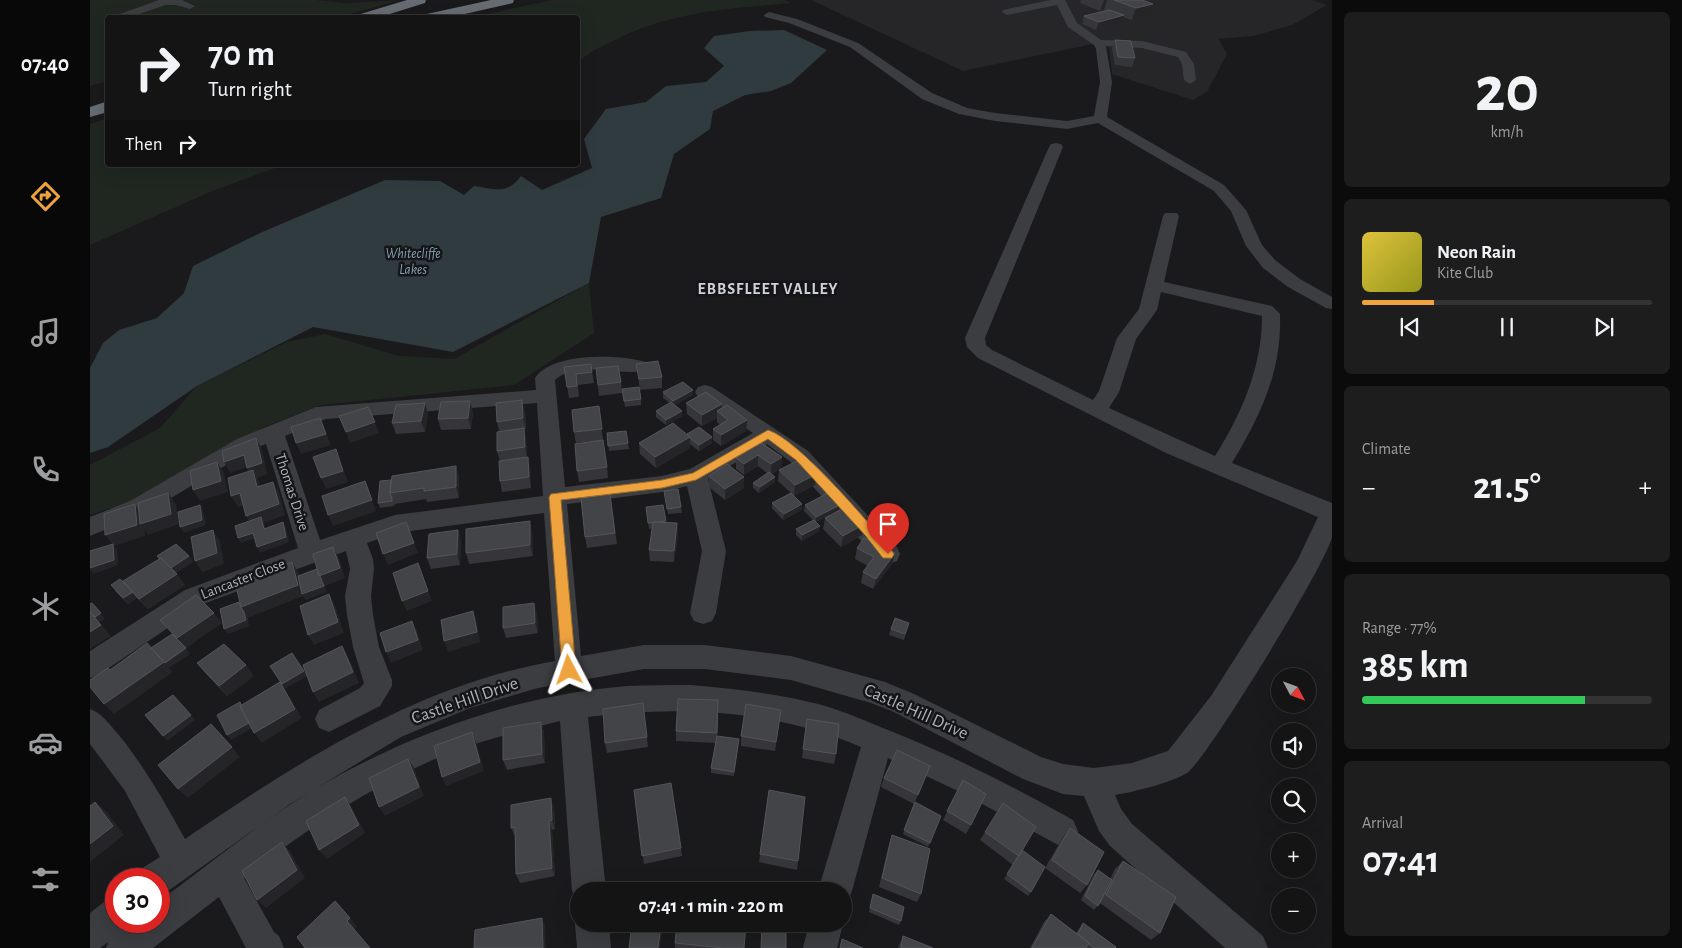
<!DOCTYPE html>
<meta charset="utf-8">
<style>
body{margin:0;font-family:"Alegreya Sans",sans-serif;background:#1d1d1e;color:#f1f3f6;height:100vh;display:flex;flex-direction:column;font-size:19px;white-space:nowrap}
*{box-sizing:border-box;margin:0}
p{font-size:16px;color:#9d9ea0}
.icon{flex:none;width:28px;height:28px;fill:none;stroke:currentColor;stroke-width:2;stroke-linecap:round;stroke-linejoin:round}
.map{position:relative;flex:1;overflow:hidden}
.details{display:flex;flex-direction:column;gap:12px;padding:12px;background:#0b0b0c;width:350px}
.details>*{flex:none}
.hud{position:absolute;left:15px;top:15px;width:475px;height:152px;border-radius:5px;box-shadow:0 5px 20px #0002,0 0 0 1px #333334;background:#141415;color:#f1f3f6;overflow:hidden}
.needle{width:32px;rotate:131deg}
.tools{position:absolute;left:1181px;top:668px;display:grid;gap:10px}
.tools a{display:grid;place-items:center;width:45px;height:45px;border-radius:50%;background:#141415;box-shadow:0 5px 20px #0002,0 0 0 1px #333334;font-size:25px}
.speed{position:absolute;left:15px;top:868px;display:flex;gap:10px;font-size:25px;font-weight:700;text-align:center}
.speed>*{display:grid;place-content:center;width:65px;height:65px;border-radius:50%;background:#141415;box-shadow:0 5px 20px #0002,0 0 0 1px #333334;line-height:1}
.speed .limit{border:8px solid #d22;background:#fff;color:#111}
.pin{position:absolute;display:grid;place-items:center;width:42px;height:42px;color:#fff;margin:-51px -21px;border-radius:50% 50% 50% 0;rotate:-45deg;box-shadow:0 0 5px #0007}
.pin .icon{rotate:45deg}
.me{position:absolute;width:55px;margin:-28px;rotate:356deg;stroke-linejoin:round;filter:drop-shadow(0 0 4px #0008)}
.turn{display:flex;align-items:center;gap:18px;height:105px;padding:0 20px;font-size:22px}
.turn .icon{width:65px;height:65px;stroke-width:2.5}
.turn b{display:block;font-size:35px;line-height:42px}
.then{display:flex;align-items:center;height:48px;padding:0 20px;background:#0003;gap:10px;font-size:19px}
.big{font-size:38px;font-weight:700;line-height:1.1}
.details .card{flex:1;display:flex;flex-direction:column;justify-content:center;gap:8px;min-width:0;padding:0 18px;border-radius:8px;background:#1d1d1e}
.details .dial{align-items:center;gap:0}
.dial b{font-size:65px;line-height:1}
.song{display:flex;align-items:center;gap:15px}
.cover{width:60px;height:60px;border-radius:8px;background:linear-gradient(135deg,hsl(50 70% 55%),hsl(60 70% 35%))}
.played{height:5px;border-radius:2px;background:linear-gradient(90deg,#efa33f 25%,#333334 25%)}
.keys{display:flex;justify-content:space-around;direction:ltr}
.heat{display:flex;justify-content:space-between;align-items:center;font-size:28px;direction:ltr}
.charge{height:8px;border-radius:4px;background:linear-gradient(90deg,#34c759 77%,#333334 0)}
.trip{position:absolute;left:480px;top:882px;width:282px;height:50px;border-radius:25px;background:#141415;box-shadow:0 5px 20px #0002,0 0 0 1px #333334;font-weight:700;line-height:50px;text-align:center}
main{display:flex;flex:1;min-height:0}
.menu{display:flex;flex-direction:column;width:90px;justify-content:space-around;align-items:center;background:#080808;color:#9d9ea0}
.menu .icon{width:35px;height:35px}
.menu .selected{color:#efa33f}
.menu b{font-size:22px;color:#f1f3f6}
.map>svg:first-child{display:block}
.built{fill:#262629}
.green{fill:#202720}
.water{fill:#303b40}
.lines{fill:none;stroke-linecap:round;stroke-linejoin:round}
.minor{fill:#3b3d41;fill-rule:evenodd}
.highway{fill:#676b72;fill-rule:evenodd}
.wall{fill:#36363a}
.shaded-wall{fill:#252528}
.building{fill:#434448;stroke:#53555a}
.route{fill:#efa33f;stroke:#9b6a29}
.labels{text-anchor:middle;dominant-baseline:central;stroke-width:5;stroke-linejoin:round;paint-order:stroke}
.far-water-label{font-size:14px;font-style:italic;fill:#85a3b5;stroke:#151517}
.street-label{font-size:15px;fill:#adb3bb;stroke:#151517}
.far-district-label{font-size:16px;font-weight:bold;letter-spacing:1px;fill:#ced1d7;stroke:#151517}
.near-street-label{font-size:18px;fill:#adb3bb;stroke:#151517}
</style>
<main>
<nav class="menu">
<b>07:40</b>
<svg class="icon selected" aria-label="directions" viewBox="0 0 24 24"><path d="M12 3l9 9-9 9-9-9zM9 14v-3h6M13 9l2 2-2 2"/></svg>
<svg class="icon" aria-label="music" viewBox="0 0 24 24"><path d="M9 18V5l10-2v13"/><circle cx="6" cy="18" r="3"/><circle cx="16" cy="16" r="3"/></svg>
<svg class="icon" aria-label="phone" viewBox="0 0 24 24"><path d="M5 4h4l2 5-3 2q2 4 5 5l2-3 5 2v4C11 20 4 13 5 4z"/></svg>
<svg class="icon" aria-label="climate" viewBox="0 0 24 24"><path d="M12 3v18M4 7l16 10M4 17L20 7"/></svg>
<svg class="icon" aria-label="car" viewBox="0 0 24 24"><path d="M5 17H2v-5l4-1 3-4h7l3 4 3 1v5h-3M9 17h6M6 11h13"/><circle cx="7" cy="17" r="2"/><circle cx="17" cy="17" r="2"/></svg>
<svg class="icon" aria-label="filters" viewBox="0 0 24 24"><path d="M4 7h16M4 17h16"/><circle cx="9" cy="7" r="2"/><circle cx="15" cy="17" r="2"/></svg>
</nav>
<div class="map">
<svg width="1242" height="948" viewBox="0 0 1242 948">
<rect width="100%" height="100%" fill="#1a1a1c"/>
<path class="built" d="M721,0H1222L1237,5L1202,25L1163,36L1128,39L1137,54L1117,92L1103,100L1022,74L1019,49L1013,42L873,71Z"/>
<path class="green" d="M0,0H225L255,3L311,0L249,17L18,18L17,81L0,86Z
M462,0H695L701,3C637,9 581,11 523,41C510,47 498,53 488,62V18L384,17Z
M17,118L18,165H193L120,192L0,245V124Z
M499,283L504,333L424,385L231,405L174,427L26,510L20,508L0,515V465L70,428L107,386L197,342L235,334L309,356L364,359Z"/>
<path class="water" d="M694,30L737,50L701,83L681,91L655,95L623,111L620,129L584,154L571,198L511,217L499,283L363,352L223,327L107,386L18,447L0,453V368L13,343L29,330L67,318L94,293L103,266L170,233L295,180L350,181L374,195L384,186C405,189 417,195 431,176L452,190L502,168L494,139L516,109L556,102L576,86L616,82L634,66L614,48L624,36L660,31Z"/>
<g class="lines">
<path class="minor" d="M69,0H92L105,6L100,9L86,5H76L37,18H19Z
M960,0H975L987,23L1011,40L1052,41L1096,52L1104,64L1106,80L1100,84L1094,80L1092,64L1088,57L1052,48L1016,46L1022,82L1017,117L1134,185L1156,210L1172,245L1185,260L1210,279L1242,297V309L1236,308L1198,287L1173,268L1156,246L1141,211L1124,191L1008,123L977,129L905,121L869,114L832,99L760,47L699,23L675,17L674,15L679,12L707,19L768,43L842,93L877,108L905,113L977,121L1004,116L1010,82L1006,49L1004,45L978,27L967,5L917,15L912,12L913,10Z
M966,143L971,144L973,147L895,338L896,345L902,350L1003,400L1009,391L1027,338L1049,309L1073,216L1075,213H1087L1089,216L1074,282L1182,306L1190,314C1192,371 1171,415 1142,463L1242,503C1242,514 1242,527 1242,537C1238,561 1115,762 1097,773C1080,783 1044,792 1025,795L1031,809L1042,824L1173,936L1178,948H1135L1020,846L1009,831L994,796L973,794L933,779L804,712L781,703L701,680L615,669H554L448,688L380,708L311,737L200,804L78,891L69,894V879H50L54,867L70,857L35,791L0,744V709C13,714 19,724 28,734C55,767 75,803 95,839C208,762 327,685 465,661L454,513L306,533L277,543L283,559L284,569L281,596L283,615L289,647L302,680V686L290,706L239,732L229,728L225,719L229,710L270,688L274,683L263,647L257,615L255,596L260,569L256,551L113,604L10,674L0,678V651L95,590L208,548L176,444L163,449L56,513L0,536V517L40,501L147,439L226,407L446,390L445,378C462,352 529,354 556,362L559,366L556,370C528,378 490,358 465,380L475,487L572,476L600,469L663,433L608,397L605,392L608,387L615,385L622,387L718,451L807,547L810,554L807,561L798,564L789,561L702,463L677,444L618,479L636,551L626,613L622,621L613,624L604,621L600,613L612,551L597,486L572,492L477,504L491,656L554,645H615L701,656L795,682L824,694L951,757L973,764L1004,768L1042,763L1078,751L1121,696L1207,561L1228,517L1076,453L888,358L877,347L875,338L959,147L961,144ZM1071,292L1172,316C1172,367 1152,413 1125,456L1019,408L1029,392L1046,339L1067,310ZM447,403L453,496L305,515L230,540L195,436L236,419Z
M601,685C644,689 686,693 728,704C754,711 778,722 803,732C865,757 925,787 983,820L988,831L983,842L972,847L872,793L798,758L762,891L757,903L754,904V891H728L771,747C686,710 590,705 498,717L516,891H489V903L482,891L470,721C431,731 391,740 354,755C281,786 216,829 154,878L184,932L189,936L194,948H156L129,897L63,948H16L18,942L10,948H0V913L14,902L26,897V921H40L39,924L42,921H69V901C120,864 169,823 223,790C318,734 427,695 537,686C558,685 580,685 601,685Z
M489,915V924H519L521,948H487L485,924Z
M719,924H753L747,948H713Z"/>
<path class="highway" d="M317,0H336L335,3L287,18H266L267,15Z
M401,0H424L423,3L357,18H331L332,15Z
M18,101V112L0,117V107Z"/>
</g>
<path class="wall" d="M991,0H1052L1059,16L1042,20L1033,17L1031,24L1006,30L992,24L994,16L1016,11L1014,10L1010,11L990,3Z
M1025,40L1045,58L1042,67L1025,65L1022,48Z
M501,364L504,383L488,385L489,397L479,398L474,367Z
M546,364L572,377V388L550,390Z
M506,368L531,382L532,393L509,396Z
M532,389L551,399V405L535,407Z
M603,390V395L585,405L592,411V416L576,425L566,417V411L580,403L573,398V392Z
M335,403L338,414L335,432L306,434L302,423Z
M596,403L632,404V408L657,420L656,431L631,446L623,440V429L630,425L627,422V418L612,426L597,414Z
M509,406L513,440L486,443L484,432Z
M435,411L436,429H434L436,439L437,457L440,468L441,488L412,492L410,481V461L407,451L409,431L407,422Z
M383,412L381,429L351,430L348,419Z
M517,433L538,443L539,449L519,451Z
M597,434L622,443L609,451L600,444V448L566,468L550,454L549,443Z
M670,442L692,457L691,468L682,474L685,477V482L669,493L663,488V483L677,473L668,466L654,475L646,469V458Z
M366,466L369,477V498L337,502L336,499L305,504L304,506L290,508L288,503L301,480Z
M517,467L518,478L489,482L487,471Z
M689,470L727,474L725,485L704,496L712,504V510L693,520L682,508V503L701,493L688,481Z
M619,476L654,488L635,500L619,487Z
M574,491L591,507L592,513L578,514Z
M520,494L527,544L497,548L495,537Z
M573,505L576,523H587L588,534L584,562L560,561L559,550L562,528L559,529L556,507Z
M715,505H750L749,510L726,522L729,531L712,541L706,535V529L723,520L714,511Z
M735,518L774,524L772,535L751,547L733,529Z
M368,530L371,541L370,565L341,569L337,558Z
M442,532L443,556L379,564L376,553Z
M767,548L805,553L802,564L783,589L771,583L773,572L778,566L765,559Z
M67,556H99L103,562L85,573L95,585L58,609L47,598L38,604L25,591L37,586L69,559Z
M447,613L448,633L416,638L413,628Z
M819,623L814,640L799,635L801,629Z
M107,663L164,676L137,696L115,673Z
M553,703L558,747L517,753L515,743Z
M628,710L627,740L649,739L644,776L621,773V768L626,743L586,741V731Z
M691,710L685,751L651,746V736Z
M717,719L746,754L744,764L712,758Z
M451,722L454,732L455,763L417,770L413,760Z
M840,766L824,804L791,787L794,778Z
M873,780L881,825L876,834L853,820Z
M544,790L591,848L592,856L554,864Z
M679,790L708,861L707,870L669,862Z
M825,802L840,843L838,847L813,834Z
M464,807L465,829L462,830L465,876L430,883L426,874L425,836L421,828Z
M980,828L997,885L990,893L955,868L973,837Z
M895,832L932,850L941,892L938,896L914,879L923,865L890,840Z
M802,835L831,894L827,902L789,887L799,844Z
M1033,861L1070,933L1061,940L1010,903L1004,910L991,900L1004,874L1008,870L1020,879L1025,869Z
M783,894L811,921L809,925L779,912Z
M961,914L986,933L990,927L993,923L1025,948H940L954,922Z
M813,936L843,948H808L810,943Z
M585,943L654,948H585Z"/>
<path class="shaded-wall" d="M1014,0H1017L1014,10L1010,11Z
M1063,4L1059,16L1042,20L1046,8Z
M1034,15L1031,24L1006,30L1009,22Z
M603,390V395L583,406V401Z
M432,400L435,411L436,429L433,418Z
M380,401L383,412L381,429L378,418Z
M335,403L338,414L335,432L331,421Z
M632,404V415L627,411V418L612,426V415Z
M592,411V416L576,425V420Z
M230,418L241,445L211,454L206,443Z
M657,420L656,431L631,446V435Z
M285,422L289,433L260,443L256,432Z
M434,428L436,439L437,458L435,447Z
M600,437V448L566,468L565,457Z
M622,437V443L609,451V445Z
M166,438L172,449L177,474L167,478L169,481L173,498L157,468Z
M246,449L258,482L236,489L231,478Z
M154,455L160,466L140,473L134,462Z
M668,455V466L654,475V464Z
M438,457L440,468L441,488L439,477Z
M692,457L691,468L681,475V464Z
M127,462L134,473L138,492L110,501L103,490Z
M366,466L369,477V498L366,487Z
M727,474L725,485L704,496L705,485Z
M654,477V488L635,500V489Z
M685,477V482L669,493L670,487Z
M275,481L286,511L243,526L238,515Z
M183,482L189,493L195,515L174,523L177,535L174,529L162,527L156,516Z
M78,493L86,504L89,524L58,535L55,530V536L24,546L27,549L28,565L4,574L0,570V568L23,545L15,535L45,504L53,515Z
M150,493L157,504L148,507L141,496Z
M712,504V510L693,520L694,514Z
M110,505L113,510L116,525L94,533L90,527Z
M750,505L749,510L726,523V517Z
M440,521L442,532L443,556L440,545Z
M193,522L196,528L199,542L170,553L167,547Z
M316,522L328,553L298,565L293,554Z
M587,523L588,534L584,562V551Z
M774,524L772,535L751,547L753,536Z
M730,526L729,531L712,541V535Z
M123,530L130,541L134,564L112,572L105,561Z
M368,530L371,541L370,565L367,554Z
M163,533L166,538L151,543L148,538Z
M243,547L249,558L255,578L235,586L237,592L216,600L213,596L158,618L159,626L138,634L134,629L151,607L202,562L208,572L214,594L229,576Z
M805,553L802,564L783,589L786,579Z
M99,556L103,562L84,574L80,568Z
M328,563L342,601L317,611L312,601Z
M87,574L95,585L58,609L49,599Z
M43,592L47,598L38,604L33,598Z
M239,594L245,605L254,633L224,645L218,635Z
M444,603L447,613L448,633L445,623Z
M383,611L387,622L390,642L358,652L354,641Z
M11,613L15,619L9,622L21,636L0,649V620Z
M124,613L132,623L95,649L87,638Z
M322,621L327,631L333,650L301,663L296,652Z
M252,646L258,656L269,683L229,702L223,692Z
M96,648L100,654L79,668L83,672L24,714L14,704L74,662Z
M156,665L164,676L137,696L129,686Z
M214,671L217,676L195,689L192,684Z
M190,682L197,693L212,718L172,743L164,733Z
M150,702L153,707L164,727L141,740L137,735Z
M101,715L105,720L77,741L73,736Z
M451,722L454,732L455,763L452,754Z
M382,732L386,742L394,771L356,786L352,777Z
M142,747L150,757L98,798L88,789Z
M318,759L324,768L334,796L295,816L289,807Z
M255,797L261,806L275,833L237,859L229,850Z
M461,798L464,807L465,829L462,820Z
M5,802L16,811L34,835L0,862V844Z
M459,821L462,830L465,876L462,868Z
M192,842L200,851L215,878L176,908L167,900Z
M245,901L267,926L264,929L281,948L257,921Z
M452,918L455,925L456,948H453Z
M571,924H573L570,948H568Z"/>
<path class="building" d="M1024,0H1052L1063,4L1046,8Z
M1019,10L1034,15L1009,22L994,16Z
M1025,40L1041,41L1045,58L1028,57Z
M568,361L572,377L549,379L546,364Z
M501,364L502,372L486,374L487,386L477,387L474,367Z
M528,366L531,382L508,385L506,368Z
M593,382L603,390L583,401L573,392Z
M549,387L551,399L534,401L532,389Z
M616,392L632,404L612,415L596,403Z
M432,400L433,418L407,422L406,403Z
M380,401L378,418L348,419L351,402Z
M581,402L592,411L576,420L566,411Z
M335,403L331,421L302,423L306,405Z
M637,405L657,420L631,435L623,429L638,420L627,411Z
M509,406L512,429L484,432L482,410Z
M278,407L285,422L256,432L249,416Z
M230,418L236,434L206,443L201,427Z
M583,423L600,437L565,457L549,443Z
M609,427L622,437L609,445L600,438V437L597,434Z
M434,428L435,447L407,451V432Z
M536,431L538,443L518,446L517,433Z
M166,438L172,463L157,468L154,455L134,462L132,451Z
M513,440L517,467L487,471L485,444Z
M670,442L692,457L681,464L668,455L654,464L646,458Z
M246,449L253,471L231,478L223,457Z
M438,457L439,477L410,481L409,461Z
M711,459L727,474L705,485L689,470Z
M127,462L131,481L103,490L100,471Z
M637,464L654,477L635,489L619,476Z
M366,466V487L334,491V488L300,493L302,476Z
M163,470L167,487L183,482L189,504L156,516L150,493L141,496L138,478Z
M679,472L685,477L670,487L663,483Z
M301,480L300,493L302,498V501L288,503L290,481Z
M275,481L282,500L238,515L232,496Z
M588,489L591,507L577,509L574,491Z
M78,493L81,514L50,524L48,503Z
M701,493L712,504L694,514L682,503Z
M738,493L750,505L726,517L715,505Z
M520,494L525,533L495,537L491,498Z
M45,504L47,525L15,535L14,514Z
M110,505L112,520L90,527L88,512Z
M573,505L576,521L558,523L556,507Z
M756,507L774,524L753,536L735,518Z
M171,517L174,529L193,522L196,537L167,547L163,533L148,538L145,526Z
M724,520L730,526L712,535L706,529Z
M440,521V545L376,553V529Z
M316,522L324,543L293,554L286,533Z
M563,522L587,523L584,551L559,550Z
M123,530L127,553L105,561L101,537Z
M368,530L367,554L337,558L339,534Z
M774,538L805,553L786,579L773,572L784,557L767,548Z
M23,544L24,560L0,568V551Z
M86,544L99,556L81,568L71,558L70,559L67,556Z
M243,547L250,568L229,576L223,554Z
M71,558L87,574L49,599L33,581Z
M202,562L208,585L151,607L145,582Z
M328,563L338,591L312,601L303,573Z
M227,569L234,586L212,594L208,576Z
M30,579L43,592L33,598L21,585Z
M239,594L248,622L218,635L210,606Z
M106,595L124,613L87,638L70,620Z
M149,602L151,607L154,612L156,620L134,629L130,609Z
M2,603L11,613L5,617L0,612V604Z
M444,603L445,623L413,628V607Z
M383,611L387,632L354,641L351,620Z
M0,612L11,625L0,632Z
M805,618L819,623L815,634L801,629Z
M322,621L328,640L296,652L290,633Z
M82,634L96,648L75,663L61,648Z
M57,643L74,662L14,704L0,687V680L18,668L20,670Z
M134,644L156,665L129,686L107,663Z
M252,646L263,672L223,692L213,665Z
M202,653L214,671L192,684L180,666Z
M190,682L205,709L164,733L150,706Z
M83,695L101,715L73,736L55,715Z
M588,699L628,700L627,733L586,731Z
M150,702L151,705L150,706L159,723L137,735L127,715Z
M553,703L557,737L515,743L513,709Z
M656,704L691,710L686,742L651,736Z
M717,719L749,724L746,754L713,749Z
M451,722L452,754L413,760V728Z
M121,724L142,747L88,789L68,765Z
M382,732L390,762L352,777L344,746Z
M627,736L649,739L644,772L621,768Z
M807,750L840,766L828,795L794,778Z
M318,759L329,787L289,807L279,778Z
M873,780L896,794L881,825L857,811Z
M581,783L591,848L552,856L544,790Z
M679,790L715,797L708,861L670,854Z
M255,797L269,825L229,850L216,821Z
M461,798L462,820L459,821L462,868L426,874L425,827L421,828V805Z
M5,802L23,826L0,844V806Z
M825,802L851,816L840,843L814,830Z
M913,803L946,827L929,856L895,832Z
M980,828L1014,852L997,885L962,860Z
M802,835L840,849L831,894L792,878Z
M192,842L207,870L167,900L152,871Z
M932,850L955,867L941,892L917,874Z
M1033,861L1086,897L1070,933L1016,895Z
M1008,870L1022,880L1008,906L995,896Z
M783,894L814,907L811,921L780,908Z
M245,901L260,918L257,921L280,948H215L207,937Z
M961,914L999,943L996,948H942Z
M452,918L453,948H384L385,930Z
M993,923L1026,947L1025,948H1004L999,944V943L988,934Z
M542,924H571L568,948H539Z
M587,924H656L654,948H633L585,943Z
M672,924H696V948H671Z
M813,936L843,948H811Z
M752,939L773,948H750Z"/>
<path class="route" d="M678,430C708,439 780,524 802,551L804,554L802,558H793L775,535L706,460L678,439L606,480L572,488L471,500L486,670L484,675L479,677L474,675L472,670L459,497L461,494L572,480L603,473Z"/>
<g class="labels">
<g class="far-water-label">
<text x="323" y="254">Whitecliffe<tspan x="323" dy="16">Lakes</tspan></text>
</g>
<g class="street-label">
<text transform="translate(202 492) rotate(72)">Thomas Drive</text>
<text transform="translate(153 579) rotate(-21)">Lancaster Close</text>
</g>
<g class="far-district-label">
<text x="678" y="289">EBBSFLEET VALLEY</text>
</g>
<g class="near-street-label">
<text transform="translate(375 701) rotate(-19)">Castle Hill Drive</text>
<text transform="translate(826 712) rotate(24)">Castle Hill Drive</text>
</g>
</g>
</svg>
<div class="tools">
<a><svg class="needle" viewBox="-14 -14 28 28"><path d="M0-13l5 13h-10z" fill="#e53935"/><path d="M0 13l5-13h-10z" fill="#9d9ea0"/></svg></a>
<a><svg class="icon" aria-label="sound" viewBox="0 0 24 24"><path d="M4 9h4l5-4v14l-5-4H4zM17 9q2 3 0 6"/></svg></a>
<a><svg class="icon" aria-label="search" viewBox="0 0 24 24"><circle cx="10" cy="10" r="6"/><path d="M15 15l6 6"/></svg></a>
<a>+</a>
<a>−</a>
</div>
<div class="speed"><div class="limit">30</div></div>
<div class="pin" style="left:798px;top:554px;background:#d93025"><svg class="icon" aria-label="arrive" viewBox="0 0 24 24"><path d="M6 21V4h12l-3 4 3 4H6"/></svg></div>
<svg class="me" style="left:479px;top:670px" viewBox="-20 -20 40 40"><path d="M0-17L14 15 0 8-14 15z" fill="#efa33f" stroke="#fff" stroke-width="4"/></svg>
<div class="trip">07:41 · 1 min · 220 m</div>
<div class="hud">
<div class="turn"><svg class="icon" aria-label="right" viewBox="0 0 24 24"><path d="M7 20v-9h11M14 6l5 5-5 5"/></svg><div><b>70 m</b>Turn right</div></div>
<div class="then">Then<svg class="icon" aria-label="right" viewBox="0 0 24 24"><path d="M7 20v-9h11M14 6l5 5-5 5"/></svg></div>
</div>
</div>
<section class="details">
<div class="card dial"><b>20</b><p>km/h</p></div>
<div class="card">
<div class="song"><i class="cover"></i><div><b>Neon Rain</b><p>Kite Club</p></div></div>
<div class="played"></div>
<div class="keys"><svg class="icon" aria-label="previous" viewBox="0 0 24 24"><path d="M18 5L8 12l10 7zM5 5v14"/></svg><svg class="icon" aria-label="pause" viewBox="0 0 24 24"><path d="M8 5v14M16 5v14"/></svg><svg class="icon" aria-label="next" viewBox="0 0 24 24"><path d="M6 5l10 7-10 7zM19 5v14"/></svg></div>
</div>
<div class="card"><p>Climate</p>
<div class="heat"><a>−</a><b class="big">21.5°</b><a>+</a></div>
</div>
<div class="card"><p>Range · 77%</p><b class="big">385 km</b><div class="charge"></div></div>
<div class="card"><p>Arrival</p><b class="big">07:41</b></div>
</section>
</main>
